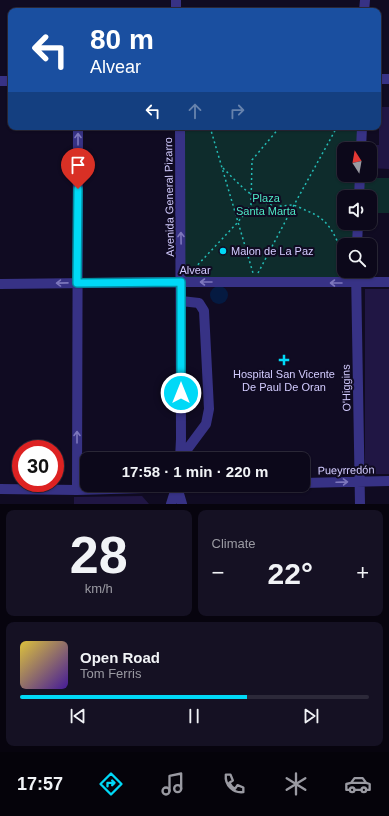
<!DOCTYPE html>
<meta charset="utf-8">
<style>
body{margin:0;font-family:Arial,sans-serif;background:#151123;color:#f1f3f6;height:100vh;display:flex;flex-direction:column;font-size:15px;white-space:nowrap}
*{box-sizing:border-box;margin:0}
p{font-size:13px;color:#9a9aa2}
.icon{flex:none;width:22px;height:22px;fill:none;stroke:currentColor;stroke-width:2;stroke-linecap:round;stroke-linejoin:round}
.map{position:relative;height:504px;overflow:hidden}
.details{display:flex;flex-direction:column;gap:6px;padding:6px;background:#07040e;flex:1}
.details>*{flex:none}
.hud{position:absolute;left:8px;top:8px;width:373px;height:122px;border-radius:8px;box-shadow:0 1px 3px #0004,0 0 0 1px #2c2939;background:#1a4fa0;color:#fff;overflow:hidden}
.needle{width:26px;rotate:349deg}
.controls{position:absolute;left:337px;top:142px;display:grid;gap:8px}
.controls a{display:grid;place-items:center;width:40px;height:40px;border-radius:8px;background:#0c081a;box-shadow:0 1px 3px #0004,0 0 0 1px #2c2939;font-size:20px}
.speed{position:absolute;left:12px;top:440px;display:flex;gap:8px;font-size:20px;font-weight:700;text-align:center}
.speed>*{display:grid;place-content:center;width:52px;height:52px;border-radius:50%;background:#0c081a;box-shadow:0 1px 3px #0004,0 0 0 1px #2c2939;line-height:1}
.speed .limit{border:6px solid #d22;background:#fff;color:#111}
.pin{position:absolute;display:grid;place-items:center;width:34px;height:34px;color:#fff;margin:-41px -17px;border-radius:50% 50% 50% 0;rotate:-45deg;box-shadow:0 0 4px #0007}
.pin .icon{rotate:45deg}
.me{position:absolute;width:44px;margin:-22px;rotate:0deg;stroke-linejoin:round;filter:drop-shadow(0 0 3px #0008)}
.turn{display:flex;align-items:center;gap:14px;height:84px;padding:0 16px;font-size:18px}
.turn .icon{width:52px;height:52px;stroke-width:2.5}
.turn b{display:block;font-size:28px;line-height:34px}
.lanes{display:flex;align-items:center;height:38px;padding:0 16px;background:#0003;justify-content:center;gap:20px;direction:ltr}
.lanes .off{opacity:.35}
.big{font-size:30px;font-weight:700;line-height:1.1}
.details .tile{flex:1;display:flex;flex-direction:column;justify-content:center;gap:6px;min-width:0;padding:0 14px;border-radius:8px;background:#151123}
.details .dial{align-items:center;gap:0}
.dial b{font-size:52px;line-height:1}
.song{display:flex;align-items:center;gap:12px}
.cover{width:48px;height:48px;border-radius:6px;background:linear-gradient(135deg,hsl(50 70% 55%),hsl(260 70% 35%))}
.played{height:4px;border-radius:2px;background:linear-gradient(90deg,#00d9f7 65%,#2c2939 65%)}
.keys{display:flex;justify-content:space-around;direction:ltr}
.heat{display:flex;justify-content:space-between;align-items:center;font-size:22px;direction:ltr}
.details .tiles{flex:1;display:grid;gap:6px;grid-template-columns:1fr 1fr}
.tile:last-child{grid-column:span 2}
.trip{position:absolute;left:80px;top:452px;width:230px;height:40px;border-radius:8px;background:#0c081a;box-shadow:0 1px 3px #0004,0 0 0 1px #2c2939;font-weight:700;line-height:40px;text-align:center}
.menu{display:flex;height:64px;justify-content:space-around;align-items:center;background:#05030a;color:#9a9aa2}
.menu .icon{width:28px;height:28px}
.menu .selected{color:#00d9f7}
.menu b{font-size:18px;color:#f1f3f6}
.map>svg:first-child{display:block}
.green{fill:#0e2c2c}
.water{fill:#051a41}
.building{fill:#201644}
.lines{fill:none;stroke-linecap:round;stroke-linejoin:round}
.path{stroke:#24bcb6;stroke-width:1.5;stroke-dasharray:2 3;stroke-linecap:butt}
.minor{stroke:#373285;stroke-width:10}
.oneway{stroke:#7d77bc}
.route-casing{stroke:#008da1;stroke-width:10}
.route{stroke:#00d9f7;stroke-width:7}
.poi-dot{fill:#00d9f7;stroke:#100b22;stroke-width:1.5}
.labels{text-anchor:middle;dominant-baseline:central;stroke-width:4;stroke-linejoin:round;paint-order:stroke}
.street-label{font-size:11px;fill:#d3ccff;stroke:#100b22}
.park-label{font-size:11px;fill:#4ee9c5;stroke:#100b22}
.poi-label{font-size:11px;fill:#d3ccff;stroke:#100b22;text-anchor:start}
</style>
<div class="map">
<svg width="389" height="504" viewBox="0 0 389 504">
<rect width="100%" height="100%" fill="#100b22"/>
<path class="green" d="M180,127H362L361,149H344V175H360L359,197H344V223H358L357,245H344V271H356V283L181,282Z
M364,178H389V213H370V197H363Z"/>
<path class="water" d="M210 295a9 9 0 1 1 18 0a9 9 0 1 1-18 0Z"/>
<path class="building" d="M379,107H389V169L370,168V145H379Z
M365,289H389V474H365Z
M142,496L149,504H74V497Z"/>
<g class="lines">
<path class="path" d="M210,127L253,273
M223,168C237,182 249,196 268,204C277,208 284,205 293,205C297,206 303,209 307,211C330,219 335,236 344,257
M191,272L238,222L251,205L252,160L280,127
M258,273L294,205L337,127"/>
<path class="minor" d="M176,0V11
M364,11L365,0
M378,79H389
M0,81H11
M180,127L181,439L180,459
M361,149L362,127
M359,197L360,175
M357,245L358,223
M356,271L360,504
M0,284L181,282H389
M180,459L206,424L209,409L204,311L199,303L181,301
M303,483L389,481
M177,487L182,504
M0,489L77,490L246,485
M77,490L78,127
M171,504L177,485"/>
</g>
<defs><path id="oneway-shaft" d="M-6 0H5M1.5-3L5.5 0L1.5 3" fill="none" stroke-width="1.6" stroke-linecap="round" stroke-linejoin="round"/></defs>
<g class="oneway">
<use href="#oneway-shaft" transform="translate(78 139) rotate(-90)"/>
<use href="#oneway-shaft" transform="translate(181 238) rotate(-91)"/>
<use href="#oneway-shaft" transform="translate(206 282) rotate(-180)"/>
<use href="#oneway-shaft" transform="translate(62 283) rotate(179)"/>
<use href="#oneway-shaft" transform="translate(336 283) rotate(-180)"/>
<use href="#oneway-shaft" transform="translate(77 437) rotate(-90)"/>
<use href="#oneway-shaft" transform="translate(342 482) rotate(-2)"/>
</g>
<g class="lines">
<defs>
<path id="route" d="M78,189L77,283L181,282V393"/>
</defs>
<use href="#route" class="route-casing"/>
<use href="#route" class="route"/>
</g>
<g class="poi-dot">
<circle cx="223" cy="251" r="4"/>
<path d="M282 354h4v4h4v4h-4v4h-4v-4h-4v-4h4z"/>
</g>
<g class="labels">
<g class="street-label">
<text transform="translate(169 197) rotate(-91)">Avenida General Pizarro</text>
<text x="195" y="270">Alvear</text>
<text transform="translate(346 388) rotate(-91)">O'Higgins</text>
<text transform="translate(346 470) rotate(-1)">Pueyrredón</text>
</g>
<g class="park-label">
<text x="266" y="198">Plaza<tspan x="266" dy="13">Santa Marta</tspan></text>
</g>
<g class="poi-label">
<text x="231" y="251">Malon de La Paz</text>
<text x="284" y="374" text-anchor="middle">Hospital San Vicente<tspan x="284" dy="13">De Paul De Oran</tspan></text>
</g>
</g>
</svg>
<div class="controls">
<a><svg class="needle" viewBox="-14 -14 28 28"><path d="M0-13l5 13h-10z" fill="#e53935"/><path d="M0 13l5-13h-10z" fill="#9a9aa2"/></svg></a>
<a><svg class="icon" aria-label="sound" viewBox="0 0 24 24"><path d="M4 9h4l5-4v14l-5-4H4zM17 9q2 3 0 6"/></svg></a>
<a><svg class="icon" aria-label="search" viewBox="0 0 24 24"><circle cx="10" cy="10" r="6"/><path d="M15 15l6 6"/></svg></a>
</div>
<div class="speed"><div class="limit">30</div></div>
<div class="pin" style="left:78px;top:189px;background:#d93025"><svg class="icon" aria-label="arrive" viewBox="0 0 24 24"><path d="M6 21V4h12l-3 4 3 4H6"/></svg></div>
<svg class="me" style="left:181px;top:393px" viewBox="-20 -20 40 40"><circle r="17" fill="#00d9f7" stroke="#fff" stroke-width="3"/><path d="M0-11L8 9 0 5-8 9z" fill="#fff"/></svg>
<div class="trip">17:58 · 1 min · 220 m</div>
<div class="hud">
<div class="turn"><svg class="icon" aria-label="left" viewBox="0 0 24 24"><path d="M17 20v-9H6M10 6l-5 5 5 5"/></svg><div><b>80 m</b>Alvear</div></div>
<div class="lanes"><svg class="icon" aria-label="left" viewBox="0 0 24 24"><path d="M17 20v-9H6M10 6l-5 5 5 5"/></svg><svg class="icon off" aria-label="ahead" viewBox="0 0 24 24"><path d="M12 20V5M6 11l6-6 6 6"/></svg><svg class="icon off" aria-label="right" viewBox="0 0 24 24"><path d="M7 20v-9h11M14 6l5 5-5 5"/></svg></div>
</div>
</div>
<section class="details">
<div class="tiles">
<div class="tile dial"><b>28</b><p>km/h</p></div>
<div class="tile"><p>Climate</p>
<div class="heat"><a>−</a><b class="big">22°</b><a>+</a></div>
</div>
<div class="tile">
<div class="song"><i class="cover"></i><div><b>Open Road</b><p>Tom Ferris</p></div></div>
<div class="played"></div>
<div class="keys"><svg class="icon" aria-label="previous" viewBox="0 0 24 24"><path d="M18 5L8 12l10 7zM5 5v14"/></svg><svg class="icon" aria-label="pause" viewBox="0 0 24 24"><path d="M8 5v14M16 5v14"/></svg><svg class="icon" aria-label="next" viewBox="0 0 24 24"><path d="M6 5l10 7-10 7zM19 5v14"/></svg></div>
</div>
</div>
</section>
<nav class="menu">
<b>17:57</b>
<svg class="icon selected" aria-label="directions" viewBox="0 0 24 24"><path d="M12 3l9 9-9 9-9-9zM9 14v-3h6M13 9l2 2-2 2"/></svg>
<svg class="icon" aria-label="music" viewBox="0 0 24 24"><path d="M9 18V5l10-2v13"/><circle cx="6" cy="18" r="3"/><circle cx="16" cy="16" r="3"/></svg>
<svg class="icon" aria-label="phone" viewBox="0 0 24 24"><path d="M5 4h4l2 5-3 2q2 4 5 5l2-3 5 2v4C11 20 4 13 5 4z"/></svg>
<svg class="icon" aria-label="climate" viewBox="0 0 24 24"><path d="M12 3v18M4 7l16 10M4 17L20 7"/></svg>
<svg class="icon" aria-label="car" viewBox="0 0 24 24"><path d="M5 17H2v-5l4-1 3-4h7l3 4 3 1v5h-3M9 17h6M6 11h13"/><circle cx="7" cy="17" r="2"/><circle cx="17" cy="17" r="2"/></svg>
</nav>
